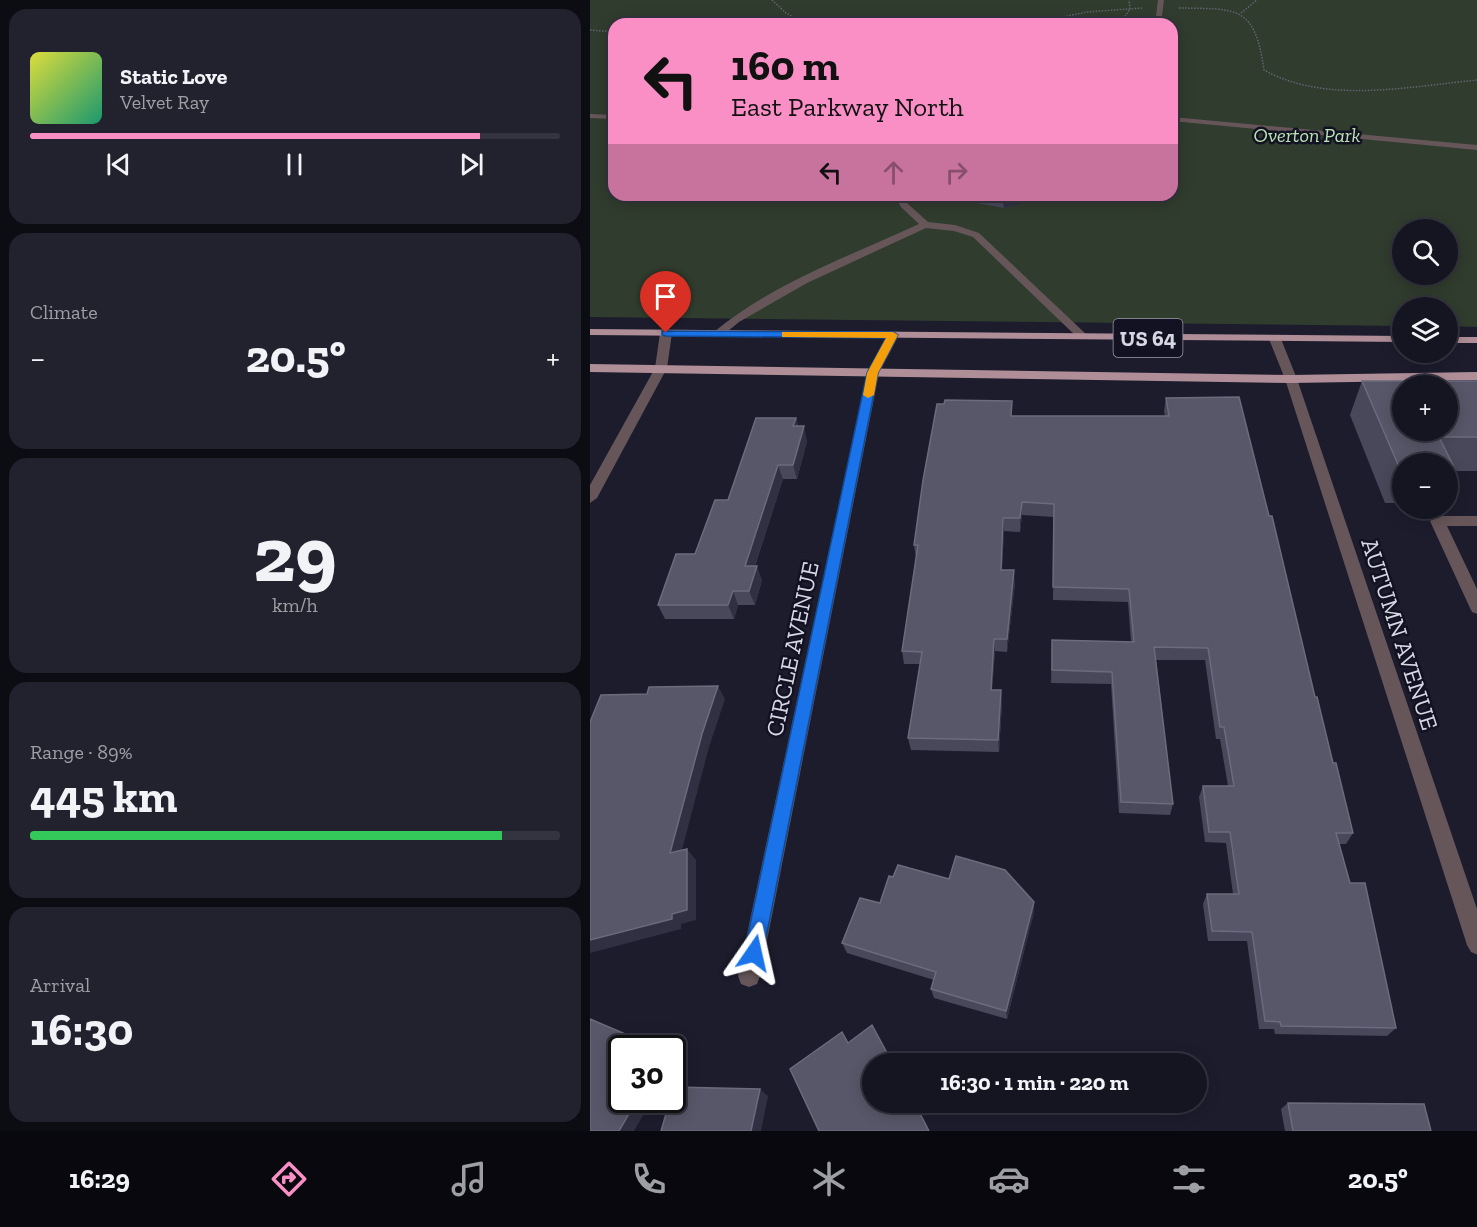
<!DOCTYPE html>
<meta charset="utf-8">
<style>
body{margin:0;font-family:"Zilla Slab",serif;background:#22222f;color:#f1f3f6;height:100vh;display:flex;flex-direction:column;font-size:22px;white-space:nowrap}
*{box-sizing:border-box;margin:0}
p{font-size:20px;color:#9d9fa5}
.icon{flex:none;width:33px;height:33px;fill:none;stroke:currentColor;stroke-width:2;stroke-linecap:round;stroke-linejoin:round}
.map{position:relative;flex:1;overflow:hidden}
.side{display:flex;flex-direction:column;gap:9px;padding:9px;background:#0c0c13;width:590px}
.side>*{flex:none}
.hud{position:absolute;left:18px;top:18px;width:570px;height:183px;border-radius:18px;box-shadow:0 3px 15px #0003,0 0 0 2px #343440;background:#fa8fc6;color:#111;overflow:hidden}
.fabs{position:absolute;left:802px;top:219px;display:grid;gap:12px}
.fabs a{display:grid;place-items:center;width:66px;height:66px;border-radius:50%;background:#151522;box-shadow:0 3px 15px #0003,0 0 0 2px #343440;font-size:30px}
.speed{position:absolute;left:18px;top:1035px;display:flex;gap:12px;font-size:30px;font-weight:700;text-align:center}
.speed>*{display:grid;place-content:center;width:78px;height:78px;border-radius:50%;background:#151522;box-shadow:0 3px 15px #0003,0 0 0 2px #343440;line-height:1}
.speed .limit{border:3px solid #111;border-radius:9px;background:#fff;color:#111}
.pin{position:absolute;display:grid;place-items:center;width:51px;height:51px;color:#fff;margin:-62px -26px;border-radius:50% 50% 50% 0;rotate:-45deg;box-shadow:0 0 6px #0007}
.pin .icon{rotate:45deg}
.me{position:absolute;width:66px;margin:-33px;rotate:11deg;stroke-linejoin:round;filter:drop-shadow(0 0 4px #0008)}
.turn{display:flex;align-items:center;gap:21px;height:126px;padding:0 24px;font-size:27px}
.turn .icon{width:78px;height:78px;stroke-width:2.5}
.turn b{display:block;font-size:42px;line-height:51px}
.lanes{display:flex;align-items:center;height:57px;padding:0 24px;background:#0003;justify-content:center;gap:30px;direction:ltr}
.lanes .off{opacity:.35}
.big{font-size:45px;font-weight:700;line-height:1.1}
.side .card{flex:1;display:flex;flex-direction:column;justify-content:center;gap:9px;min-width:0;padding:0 21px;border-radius:18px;background:#22222f}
.side .dial{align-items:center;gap:0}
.dial b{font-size:78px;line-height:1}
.song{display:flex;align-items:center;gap:18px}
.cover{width:72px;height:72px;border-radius:9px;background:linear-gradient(135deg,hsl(60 70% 55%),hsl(160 70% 35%))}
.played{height:6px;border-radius:3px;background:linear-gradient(90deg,#fa8fc6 85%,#343440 85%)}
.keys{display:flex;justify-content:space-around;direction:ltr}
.heat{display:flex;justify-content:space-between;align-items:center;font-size:33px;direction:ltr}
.charge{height:9px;border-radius:4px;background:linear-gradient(90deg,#34c759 89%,#343440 0)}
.trip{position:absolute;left:272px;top:1053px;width:345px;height:60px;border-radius:30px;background:#151522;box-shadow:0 3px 15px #0003,0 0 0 2px #343440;font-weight:700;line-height:60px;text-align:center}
.tab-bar{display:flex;height:96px;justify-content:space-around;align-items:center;background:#08080e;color:#9d9fa5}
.tab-bar .icon{width:42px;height:42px}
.tab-bar .current{color:#fa8fc6}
.tab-bar b{font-size:27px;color:#f1f3f6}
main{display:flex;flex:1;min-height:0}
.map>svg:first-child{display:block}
.green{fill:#303c2d;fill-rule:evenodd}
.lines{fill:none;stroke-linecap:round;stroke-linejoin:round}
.path{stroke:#636473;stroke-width:1.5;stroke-dasharray:1.5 1.5;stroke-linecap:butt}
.minor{fill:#66565a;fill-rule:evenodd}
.major{fill:#af8e97;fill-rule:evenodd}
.wall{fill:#48485a}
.shaded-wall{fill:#303042}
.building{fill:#575769;stroke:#6b6b7c;stroke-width:1.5;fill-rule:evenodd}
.route{fill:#1a73e8;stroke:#114b97;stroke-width:1.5}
.slow{fill:#f59e0b}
.labels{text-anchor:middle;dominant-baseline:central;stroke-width:5;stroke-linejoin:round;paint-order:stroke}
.far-park-label{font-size:20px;font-style:italic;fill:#bce4b3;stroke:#131223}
.shield{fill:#131223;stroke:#9c9ca9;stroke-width:1.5}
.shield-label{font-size:22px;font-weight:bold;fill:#d6d7e3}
.street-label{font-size:24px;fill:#d6d7e3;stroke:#131223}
</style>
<main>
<section class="side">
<div class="card">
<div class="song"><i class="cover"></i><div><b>Static Love</b><p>Velvet Ray</p></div></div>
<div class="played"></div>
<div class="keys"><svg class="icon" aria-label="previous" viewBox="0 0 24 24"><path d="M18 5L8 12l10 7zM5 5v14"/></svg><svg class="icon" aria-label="pause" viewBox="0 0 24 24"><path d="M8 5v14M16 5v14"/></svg><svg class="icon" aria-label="next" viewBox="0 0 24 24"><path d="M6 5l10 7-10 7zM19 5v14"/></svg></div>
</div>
<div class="card"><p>Climate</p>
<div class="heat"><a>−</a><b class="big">20.5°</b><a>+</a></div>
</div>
<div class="card dial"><b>29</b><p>km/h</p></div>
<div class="card"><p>Range · 89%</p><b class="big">445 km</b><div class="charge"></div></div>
<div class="card"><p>Arrival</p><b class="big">16:30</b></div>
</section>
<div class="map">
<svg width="888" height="1131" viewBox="0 0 888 1131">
<rect width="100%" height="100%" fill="#1c1c2d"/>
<path class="green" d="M0,0H887V327L858,326V308H813V326L0,317ZM24,24H582V195H24ZM813,230H858V274H813Z"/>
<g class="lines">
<path class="path" d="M182,0L196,13L215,24
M589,8C647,9 665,5 674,70C737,105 820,86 888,80
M651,13L667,0
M438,24L497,12L552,8
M530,24L540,9L539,0
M0,30L24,32"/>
<path class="minor" d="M568,0H574L572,16L568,24H562L566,16Z
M0,114L24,115V119L0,118Z
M582,117L888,145V150L582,121Z
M304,195H314L318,204L338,222L365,225L389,233L497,335V339H489L383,237L364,231L336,228L217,283L149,322L132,336H124V332C183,283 260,256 329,224L311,207Z
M76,330L82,333L77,368L7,498L0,503V485L65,368L70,333Z
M303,332L309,335L289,373L170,976L167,984L159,987L151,984L148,976L277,373L297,335Z
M685,336L691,339L707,379L888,912V955L881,952L877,945L695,379L679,339Z
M847,516H888V526H857L888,591V614L882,612L880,608L840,521Z"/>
<path class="major" d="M0,329L813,336V342L0,335Z
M858,337H888V343H858Z
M0,364L701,375L888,372V380L701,383L0,372Z"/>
</g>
<path class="wall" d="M354,195H468L414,208L354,197Z
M772,381H888V471H864L858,484V464H813V503H795L760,415Z
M576,398L725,697L763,833L756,844H749L760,883L806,1028L797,1036L685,1034L684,1029H669L657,941H618L613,904L617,894H643L636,843L615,842L609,797L613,786H638L630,739H626L615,660H566L583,804L580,815L529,813L521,684L461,683L462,640L541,642L538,602L463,600L464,517L432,515L430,532L414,531L412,570L425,583L417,652L405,651L402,690L412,703L409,752L321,750L318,738L330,664H314L312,651L326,558L324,545L422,416H575L574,411Z
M206,418L208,426L217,441L207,479H193L165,566L172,580L165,605H148L144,619H75L68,605L105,554L138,500Z
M444,902V912L417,1019L344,998L341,989L344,980L257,953L252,943L290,903Z
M698,1103L841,1131H695L691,1109Z"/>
<path class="shaded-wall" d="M441,195H468L414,208L413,201Z
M206,418L210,432L203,426Z
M214,426L217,441L207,479L203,465Z
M188,465L193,479L160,580L155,566Z
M432,502V515L430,532V518Z
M413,518L414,531L411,583V570Z
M167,566L172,580L165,605L159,591Z
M424,570L425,583L417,652V639Z
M143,591L148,605L144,619L138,605Z
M404,639L405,651L401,703V690Z
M128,686L135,699L119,747L88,865L80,853L112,734Z
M411,690L412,703L409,752L408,740Z
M97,849L106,860V920L91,924V929L0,953V940L82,914Z
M444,902V912L417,1019L416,1011Z
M170,1089L178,1096L171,1131H161Z
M47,1100H62L44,1131H29Z"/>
<path class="building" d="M379,195H441L413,201Z
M772,381H888V437H849L865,469H858V464H813V469H810ZM813,386H858V430H813Z
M649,397L679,516H682L725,697H727L743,763H746L763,833H746L760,883H775L806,1028L691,1026L690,1022L675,1021L662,932L622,931L617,894H649L640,832H619L613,786H644L634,727H630L618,648L564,647L583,804L531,802L522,672L462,670V640L544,642L539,589L463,587L464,504L432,502L430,518H413L411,570H424L417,639H404L401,690H411L408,740L318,738L332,652L312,651L328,545H324L333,480L347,404H354L355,400L422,401L421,416H579L576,398Z
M166,418H206L203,426H214L203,465H188L155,566H167L159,591H143L138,605H68L86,554H105L125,500H138Z
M128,686L112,734L80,853L97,849V910L82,914V919L0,940V722L11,695L57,694L59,687Z
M366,856L415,870L444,902L416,1011L341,989L346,972L252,943L270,898L290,903L299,876L303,877L308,865L359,879Z
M0,1019L68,1048H32V1100H47L29,1131H0Z
M282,1025L303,1064H282V1102H324L339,1131H229L200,1069L252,1032L258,1043Z
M83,1087L170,1089L161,1131H71L80,1100H82Z
M698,1103L834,1104L841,1131H703Z"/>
<path class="route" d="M72,331L303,332L308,335L288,373L173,953L170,959L164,962L157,959L154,953L277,373L296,338L76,336L72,335Z"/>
<path class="slow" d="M192,332H303L308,335L288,373L284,395L278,398L273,395L277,373L296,338L195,337H192Z"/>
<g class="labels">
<g class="far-park-label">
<text x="717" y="135">Overton Park</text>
</g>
<rect class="shield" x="523.5" y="319" width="69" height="38" rx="4.5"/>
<g class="shield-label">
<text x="558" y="338">US 64</text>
</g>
<g class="street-label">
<text transform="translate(810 634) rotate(72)">AUTUMN AVENUE</text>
<text transform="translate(202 649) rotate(-78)">CIRCLE AVENUE</text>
</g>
</g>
</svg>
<div class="fabs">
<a><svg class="icon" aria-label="search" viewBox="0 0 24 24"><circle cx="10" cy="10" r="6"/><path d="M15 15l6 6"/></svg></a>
<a><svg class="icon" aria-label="layers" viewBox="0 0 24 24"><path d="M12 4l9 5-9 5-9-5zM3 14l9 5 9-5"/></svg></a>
<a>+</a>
<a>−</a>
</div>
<div class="speed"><div class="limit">30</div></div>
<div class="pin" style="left:76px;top:333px;background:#d93025"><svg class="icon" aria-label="arrive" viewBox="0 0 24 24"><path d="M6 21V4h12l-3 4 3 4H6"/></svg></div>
<svg class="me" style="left:164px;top:953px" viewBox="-20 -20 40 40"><path d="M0-17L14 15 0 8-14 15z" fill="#1a73e8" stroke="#fff" stroke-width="4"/></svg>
<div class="trip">16:30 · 1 min · 220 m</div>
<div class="hud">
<div class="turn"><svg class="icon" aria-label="left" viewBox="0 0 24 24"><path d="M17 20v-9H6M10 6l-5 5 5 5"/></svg><div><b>160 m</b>East Parkway North</div></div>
<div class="lanes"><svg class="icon" aria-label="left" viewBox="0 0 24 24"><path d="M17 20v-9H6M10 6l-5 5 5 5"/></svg><svg class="icon off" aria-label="ahead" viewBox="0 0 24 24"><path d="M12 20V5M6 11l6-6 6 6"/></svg><svg class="icon off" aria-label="right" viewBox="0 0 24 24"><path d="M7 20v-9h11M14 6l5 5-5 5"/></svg></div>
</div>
</div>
</main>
<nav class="tab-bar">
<b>16:29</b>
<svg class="icon current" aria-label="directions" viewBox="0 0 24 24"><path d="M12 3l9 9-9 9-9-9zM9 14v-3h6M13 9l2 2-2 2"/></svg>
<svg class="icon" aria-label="music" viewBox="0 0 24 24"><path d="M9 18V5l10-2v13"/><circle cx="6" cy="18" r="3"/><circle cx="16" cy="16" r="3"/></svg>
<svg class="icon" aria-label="phone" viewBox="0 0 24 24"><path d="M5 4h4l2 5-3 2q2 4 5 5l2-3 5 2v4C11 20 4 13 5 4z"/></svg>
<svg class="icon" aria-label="climate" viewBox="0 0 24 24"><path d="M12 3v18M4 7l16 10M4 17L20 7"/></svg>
<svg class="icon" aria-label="car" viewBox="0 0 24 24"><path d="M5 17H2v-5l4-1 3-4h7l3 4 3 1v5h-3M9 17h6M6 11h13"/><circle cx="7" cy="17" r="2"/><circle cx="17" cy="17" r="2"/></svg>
<svg class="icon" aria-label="filters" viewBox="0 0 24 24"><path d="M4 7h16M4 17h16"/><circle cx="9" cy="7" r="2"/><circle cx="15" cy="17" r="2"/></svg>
<b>20.5°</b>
</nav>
